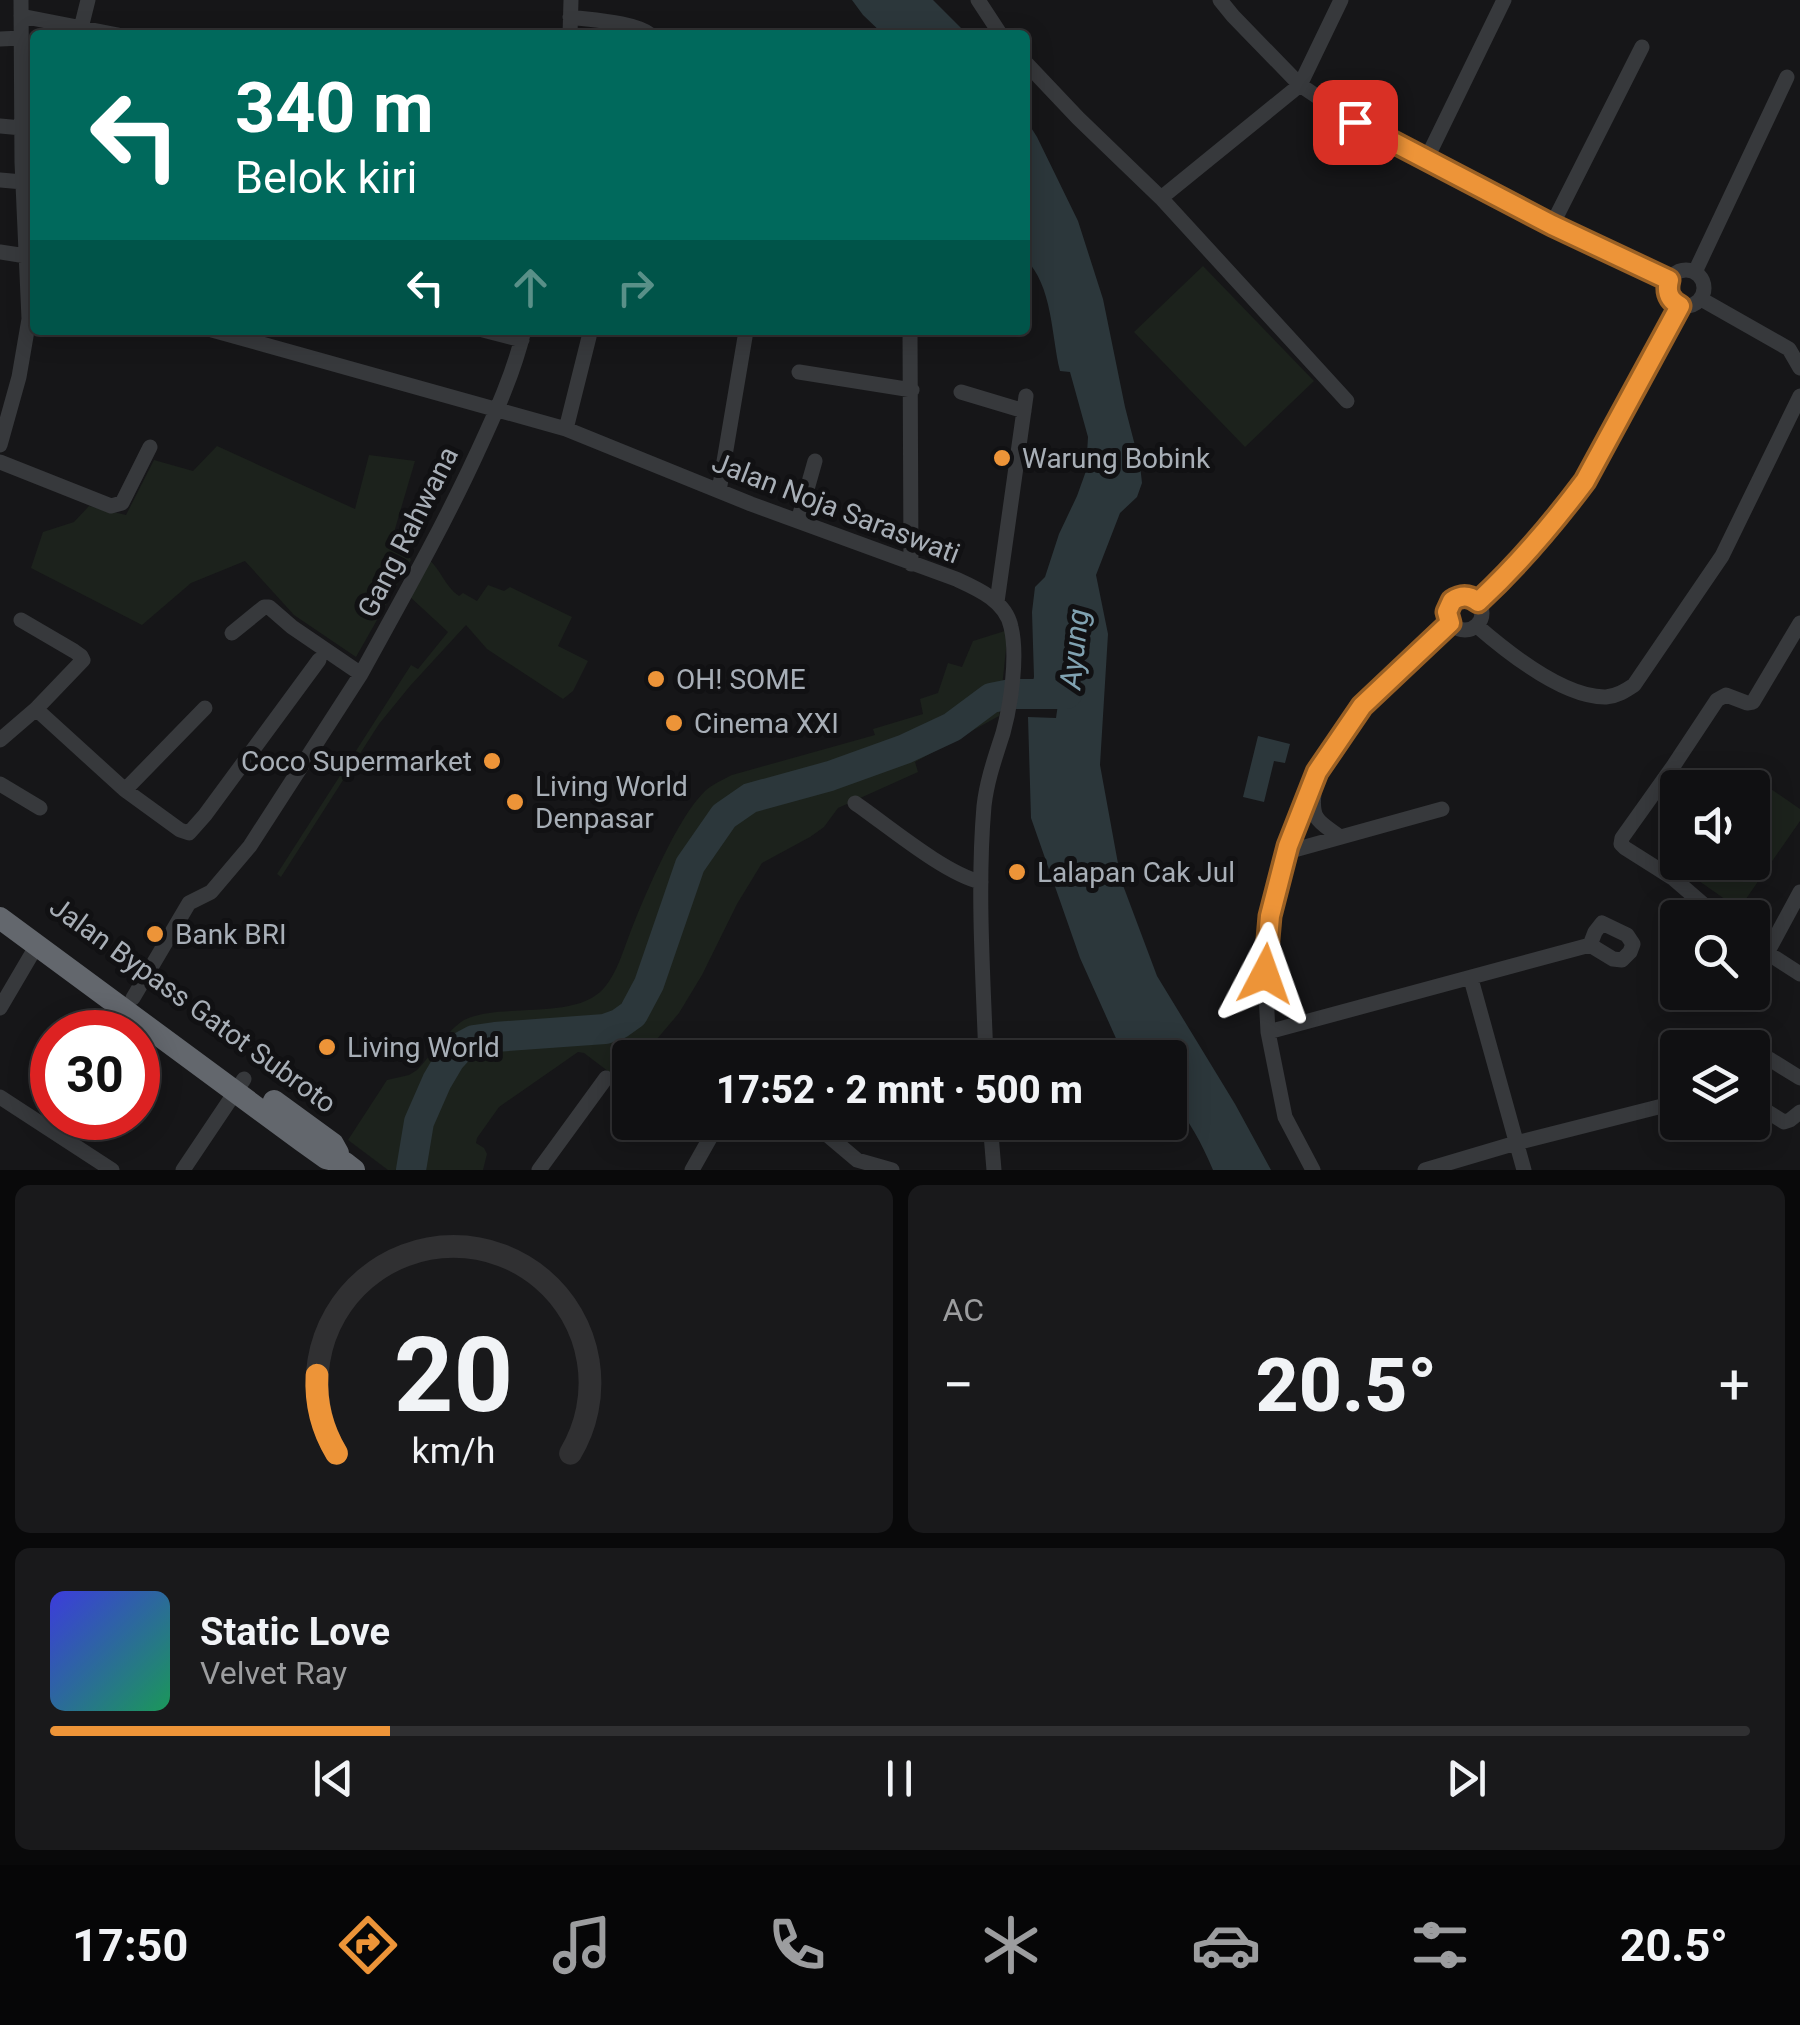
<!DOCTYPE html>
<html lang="id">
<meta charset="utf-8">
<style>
body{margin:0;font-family:Roboto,sans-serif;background:#19191b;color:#f1f3f6;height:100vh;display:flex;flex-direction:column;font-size:38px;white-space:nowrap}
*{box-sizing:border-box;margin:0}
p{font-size:32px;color:#9c9d9f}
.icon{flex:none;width:55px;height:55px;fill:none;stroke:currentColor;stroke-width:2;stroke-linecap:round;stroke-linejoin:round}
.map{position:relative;height:1170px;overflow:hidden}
.side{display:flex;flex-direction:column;gap:15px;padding:15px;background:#09090a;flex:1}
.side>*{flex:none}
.guide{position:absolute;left:30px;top:30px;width:1000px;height:305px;border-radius:10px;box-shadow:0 5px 25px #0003,0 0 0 2px #303032;background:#00695c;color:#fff;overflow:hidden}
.buttons{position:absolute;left:1660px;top:770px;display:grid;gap:20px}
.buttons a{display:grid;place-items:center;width:110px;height:110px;border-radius:10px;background:#101012;box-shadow:0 5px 25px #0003,0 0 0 2px #303032;font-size:50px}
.speed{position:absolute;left:30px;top:1010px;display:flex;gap:20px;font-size:50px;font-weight:700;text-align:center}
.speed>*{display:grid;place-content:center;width:130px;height:130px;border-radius:50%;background:#101012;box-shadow:0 5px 25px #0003,0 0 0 2px #303032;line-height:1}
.speed .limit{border:15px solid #d22;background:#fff;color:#111}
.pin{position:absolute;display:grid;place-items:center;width:85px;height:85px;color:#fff;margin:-42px;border-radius:20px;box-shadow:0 5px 15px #0006}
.me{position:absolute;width:110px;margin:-55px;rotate:4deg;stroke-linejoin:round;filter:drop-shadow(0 0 8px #0008)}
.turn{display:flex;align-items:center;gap:35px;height:210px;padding:0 40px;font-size:45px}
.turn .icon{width:130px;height:130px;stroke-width:2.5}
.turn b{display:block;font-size:70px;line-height:85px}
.lanes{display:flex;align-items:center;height:95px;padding:0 40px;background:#0003;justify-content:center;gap:50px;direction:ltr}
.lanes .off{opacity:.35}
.big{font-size:75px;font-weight:800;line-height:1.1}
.side .widget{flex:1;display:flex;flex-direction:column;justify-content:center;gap:15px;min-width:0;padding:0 35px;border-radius:15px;background:#19191b}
.side .dial{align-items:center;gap:0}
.dial svg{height:260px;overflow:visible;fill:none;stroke:#303032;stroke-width:7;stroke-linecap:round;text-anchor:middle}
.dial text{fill:#f1f3f6;stroke:none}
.song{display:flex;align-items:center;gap:30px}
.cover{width:120px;height:120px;border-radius:15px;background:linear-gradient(135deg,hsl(240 70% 55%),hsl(150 70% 35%))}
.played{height:10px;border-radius:5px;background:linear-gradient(90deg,#ed9438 20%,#303032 20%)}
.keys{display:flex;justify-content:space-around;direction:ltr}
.heat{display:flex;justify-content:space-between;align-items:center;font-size:55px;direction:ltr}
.side .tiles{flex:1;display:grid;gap:15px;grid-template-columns:1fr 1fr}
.widget:last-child{grid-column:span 2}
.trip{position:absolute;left:612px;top:1040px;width:575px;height:100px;border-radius:10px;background:#101012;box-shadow:0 5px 25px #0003,0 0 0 2px #303032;font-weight:800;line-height:100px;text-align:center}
.tab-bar{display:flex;height:160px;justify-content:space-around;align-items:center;background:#060607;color:#9c9d9f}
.tab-bar .icon{width:70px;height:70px}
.tab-bar .on{color:#ed9438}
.tab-bar b{font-size:45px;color:#f1f3f6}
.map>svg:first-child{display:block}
.green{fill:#1c221c}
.water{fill:#2c373b}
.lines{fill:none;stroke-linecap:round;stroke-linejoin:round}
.river{stroke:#2c373b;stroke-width:30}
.minor{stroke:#37393c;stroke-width:15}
.highway{stroke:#63676d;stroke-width:22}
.route-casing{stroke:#9a6024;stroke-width:25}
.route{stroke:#ed9438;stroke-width:18}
.poi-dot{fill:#ed9438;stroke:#111113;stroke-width:4}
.labels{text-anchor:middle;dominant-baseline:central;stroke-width:10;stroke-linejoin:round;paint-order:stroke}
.poi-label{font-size:28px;fill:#a8afb7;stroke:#111113;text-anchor:start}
.street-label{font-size:28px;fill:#a8afb7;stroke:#111113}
.water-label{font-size:30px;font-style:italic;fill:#80a2b1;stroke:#111113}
</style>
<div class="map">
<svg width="1800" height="1170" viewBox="0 0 1800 1170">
<rect width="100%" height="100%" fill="#161618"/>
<path class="green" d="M1203,266L1314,381L1245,447L1134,332Z
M217,446L355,509L369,455L415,461L395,529L411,560L356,657L294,615L245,561L191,583L142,625L31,568L43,532L74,522L89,506L126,515L154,460L193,471Z
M428,559C441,569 445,587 459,596L463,593L477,601L488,585L504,591L510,587L572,617L558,646L588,661L573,691L563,699L487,649L466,625L410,686L379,724L281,877L277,874L411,665L418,669L448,632L408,595Z
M1008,630L999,716L915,762L918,772L838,808L824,827L810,837L762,863L737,904L702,975L679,1013L657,1039L628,1051L613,1075L584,1053L578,1052L499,1107L477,1138L476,1143L484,1148L487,1154L483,1170H388L348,1140L387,1080L409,1075L417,1070C430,1057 450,1028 464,1020C501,1002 576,1021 604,988C617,973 623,951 630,933C645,895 677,818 705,791C713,784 722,780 732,775L875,735L873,729L923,714L920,699L938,693L948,663L962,667L973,641Z
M1755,778L1800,809V821L1739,909L1689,874L1697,863L1752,862V788L1749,787Z"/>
<path class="water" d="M852,0H933L968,35H884L863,15Z
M1025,118L1037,137L1078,221L1103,299L1125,407L1140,465L1142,483L1137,497L1120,513L1096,575L1108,634L1100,765L1121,880L1157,976L1235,1104L1271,1170H1213C1202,1144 1189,1119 1170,1098V1058L1127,1057L1123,1054L1080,958L1031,818L1028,717L1056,718L1058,704L1028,701L1034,677L1032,612L1035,587L1045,577L1059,534L1077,496L1086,471L1088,437L1070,372L1060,371C1051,334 1053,287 1025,258Z
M1258,736L1290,744L1285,763L1274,761L1264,802L1243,797Z"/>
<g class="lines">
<path class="river" d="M411,1170L419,1122L437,1081L450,1059L461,1047L474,1040L495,1037L605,1029L619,1024L633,1014L649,984L690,865L724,816L750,798L830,776L905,749L952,727L991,698L1011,694H1067"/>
<path class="minor" d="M978,0L1001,35
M1220,0L1233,16L1300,85L1355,122L1552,225L1669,280
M21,16L118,35
M570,17C592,20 635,22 651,35
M81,28L88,0
M570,35L571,0
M0,39L21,38
M1025,62L1078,118L1161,198L1347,401
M0,126L22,128
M1426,160L1504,0
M0,180L23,182
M1161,198L1300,85L1341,0
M1552,225L1642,47
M0,252L26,256
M1668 288a18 18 0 1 1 36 0a18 18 0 1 1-36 0Z
M1695,272L1787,77
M1701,299L1789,349L1800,368
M212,330L566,429L751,504L956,579C978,589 1006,601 1011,627C1018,656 1011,704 1003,733C995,758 987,780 984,806C977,887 983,976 986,1058
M483,330L522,340
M910,330L911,564
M799,372L912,390
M961,392L1024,411
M566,429L589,337
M0,445L19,377L29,319L22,162L21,0
M0,462L111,506L122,503L150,447
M719,491L745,337
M798,521L815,461
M1448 613a17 17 0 1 1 34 0a17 17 0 1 1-34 0Z
M997,602L1026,396
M1478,602L1537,542L1585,481L1679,306
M1477,626C1507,652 1564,698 1606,697C1617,696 1625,691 1634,685L1722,556L1800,396
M232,633L264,607H269L292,627L361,674C401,601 442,529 477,453C495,414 514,373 524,330
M36,709L125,790L180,830L189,833L205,815L319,660
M0,740L36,709L83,660L81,656L74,651L21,620
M0,784L40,808
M125,790L205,708
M1314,794C1311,821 1320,822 1340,837
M855,803C887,825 945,874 981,882
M1287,852L1442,809
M1719,918L1674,879L1625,848L1621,844L1622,838L1674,765L1717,700L1726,695L1747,703L1753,702L1800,623
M1752,943L1800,974
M1767,953L1800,892
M1471,979L1524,1170
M133,998L189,903L211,892L250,846L361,674
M0,1008L37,945
M1268,1032L1590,945L1613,959L1622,960L1630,952L1633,944L1627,935L1602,923L1595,932L1590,945
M1752,1063L1757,1057H1765L1771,1060L1800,1078
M0,1097L112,1170
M1752,1102L1784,1122L1790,1120L1800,1112
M812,1122L857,1160L892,1170
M990,1122L994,1170
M183,1170L244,1079
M539,1170L606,1078
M692,1170L719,1122
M1313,1170L1285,1117L1268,1032L1265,974L1270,917L1288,846L1317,772L1362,706L1450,623
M1425,1170L1516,1143L1678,1102"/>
<path class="highway" d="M0,918L302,1141L326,1158L345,1163L354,1170
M274,1101L333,1144L338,1153"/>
</g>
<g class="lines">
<defs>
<path id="route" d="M1265,974L1270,916L1288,846L1317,772L1362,706L1450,623L1447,612L1452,601C1461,595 1469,595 1478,602C1518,565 1552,525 1585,481L1680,306C1669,300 1666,292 1669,280L1552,225L1355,122"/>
</defs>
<use href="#route" class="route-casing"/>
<use href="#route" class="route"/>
</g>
<g class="poi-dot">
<circle cx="1002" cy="458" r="10"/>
<circle cx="656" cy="679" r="10"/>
<circle cx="674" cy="723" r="10"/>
<circle cx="492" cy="761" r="10"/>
<circle cx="515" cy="802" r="10"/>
<circle cx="1017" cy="872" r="10"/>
<circle cx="155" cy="934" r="10"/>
<circle cx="327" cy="1047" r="10"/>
</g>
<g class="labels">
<g class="poi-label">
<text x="1022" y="458">Warung Bobink</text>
<text x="676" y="679">OH! SOME</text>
<text x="694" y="723">Cinema XXI</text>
<text x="472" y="761" text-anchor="end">Coco Supermarket</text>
<text x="535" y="786">Living World<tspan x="535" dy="32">Denpasar</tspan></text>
<text x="1037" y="872">Lalapan Cak Jul</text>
<text x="175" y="934">Bank BRI</text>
<text x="347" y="1047">Living World</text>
</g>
<g class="street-label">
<text transform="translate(836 508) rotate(21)">Jalan Noja Saraswati</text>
<text transform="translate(408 532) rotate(-63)">Gang Rahwana</text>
<text transform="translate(193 1005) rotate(36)">Jalan Bypass Gatot Subroto</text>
</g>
<g class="water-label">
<text transform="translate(1074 649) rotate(-84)">Ayung</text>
</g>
</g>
</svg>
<div class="buttons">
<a><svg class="icon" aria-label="sound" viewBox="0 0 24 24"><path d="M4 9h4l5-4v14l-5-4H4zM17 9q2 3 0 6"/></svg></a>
<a><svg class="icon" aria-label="search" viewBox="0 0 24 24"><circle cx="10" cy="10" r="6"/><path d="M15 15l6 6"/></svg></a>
<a><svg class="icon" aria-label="layers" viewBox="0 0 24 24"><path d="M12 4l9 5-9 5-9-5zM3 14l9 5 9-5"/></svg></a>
</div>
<div class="speed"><div class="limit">30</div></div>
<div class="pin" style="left:1355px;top:122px;background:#d93025"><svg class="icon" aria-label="arrive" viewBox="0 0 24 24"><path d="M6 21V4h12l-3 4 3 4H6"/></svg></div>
<svg class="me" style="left:1265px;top:974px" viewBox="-20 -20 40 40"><path d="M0-17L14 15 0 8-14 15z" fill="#ed9438" stroke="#fff" stroke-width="4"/></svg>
<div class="trip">17:52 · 2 mnt · 500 m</div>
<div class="guide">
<div class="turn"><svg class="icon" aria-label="left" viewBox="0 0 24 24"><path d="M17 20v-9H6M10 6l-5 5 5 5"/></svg><div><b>340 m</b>Belok kiri</div></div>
<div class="lanes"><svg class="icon" aria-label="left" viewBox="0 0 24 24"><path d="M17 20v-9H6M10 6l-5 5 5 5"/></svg><svg class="icon off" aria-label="ahead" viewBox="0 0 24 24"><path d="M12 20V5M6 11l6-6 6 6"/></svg><svg class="icon off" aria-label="right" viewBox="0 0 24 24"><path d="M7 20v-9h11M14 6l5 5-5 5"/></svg></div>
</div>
</div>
<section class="side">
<div class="tiles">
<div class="widget dial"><svg viewBox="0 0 100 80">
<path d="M14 69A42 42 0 1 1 86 69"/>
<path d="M14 69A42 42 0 0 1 8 45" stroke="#ed9438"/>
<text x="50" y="56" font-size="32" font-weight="700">20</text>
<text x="50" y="72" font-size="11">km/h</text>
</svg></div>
<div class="widget"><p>AC</p>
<div class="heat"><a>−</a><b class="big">20.5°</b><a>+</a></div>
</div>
<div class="widget">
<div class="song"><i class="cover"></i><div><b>Static Love</b><p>Velvet Ray</p></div></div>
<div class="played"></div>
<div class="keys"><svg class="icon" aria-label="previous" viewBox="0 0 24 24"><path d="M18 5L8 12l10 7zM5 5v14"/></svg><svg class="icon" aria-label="pause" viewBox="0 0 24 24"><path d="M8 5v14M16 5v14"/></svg><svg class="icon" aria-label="next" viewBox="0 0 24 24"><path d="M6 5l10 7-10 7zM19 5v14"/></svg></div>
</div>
</div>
</section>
<nav class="tab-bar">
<b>17:50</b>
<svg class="icon on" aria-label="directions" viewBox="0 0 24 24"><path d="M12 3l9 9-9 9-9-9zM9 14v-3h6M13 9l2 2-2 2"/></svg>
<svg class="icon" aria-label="music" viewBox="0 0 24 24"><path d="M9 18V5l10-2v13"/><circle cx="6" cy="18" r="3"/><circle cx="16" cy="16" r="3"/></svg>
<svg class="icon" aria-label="phone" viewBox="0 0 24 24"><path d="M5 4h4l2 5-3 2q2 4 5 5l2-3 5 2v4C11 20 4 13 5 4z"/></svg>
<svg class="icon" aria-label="climate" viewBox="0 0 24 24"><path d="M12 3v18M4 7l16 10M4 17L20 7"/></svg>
<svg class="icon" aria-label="car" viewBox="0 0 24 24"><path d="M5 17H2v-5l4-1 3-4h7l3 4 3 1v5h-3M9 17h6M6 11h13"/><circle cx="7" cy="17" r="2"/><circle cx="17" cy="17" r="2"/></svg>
<svg class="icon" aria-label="filters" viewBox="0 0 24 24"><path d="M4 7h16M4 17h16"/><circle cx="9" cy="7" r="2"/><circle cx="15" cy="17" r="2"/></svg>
<b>20.5°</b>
</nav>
